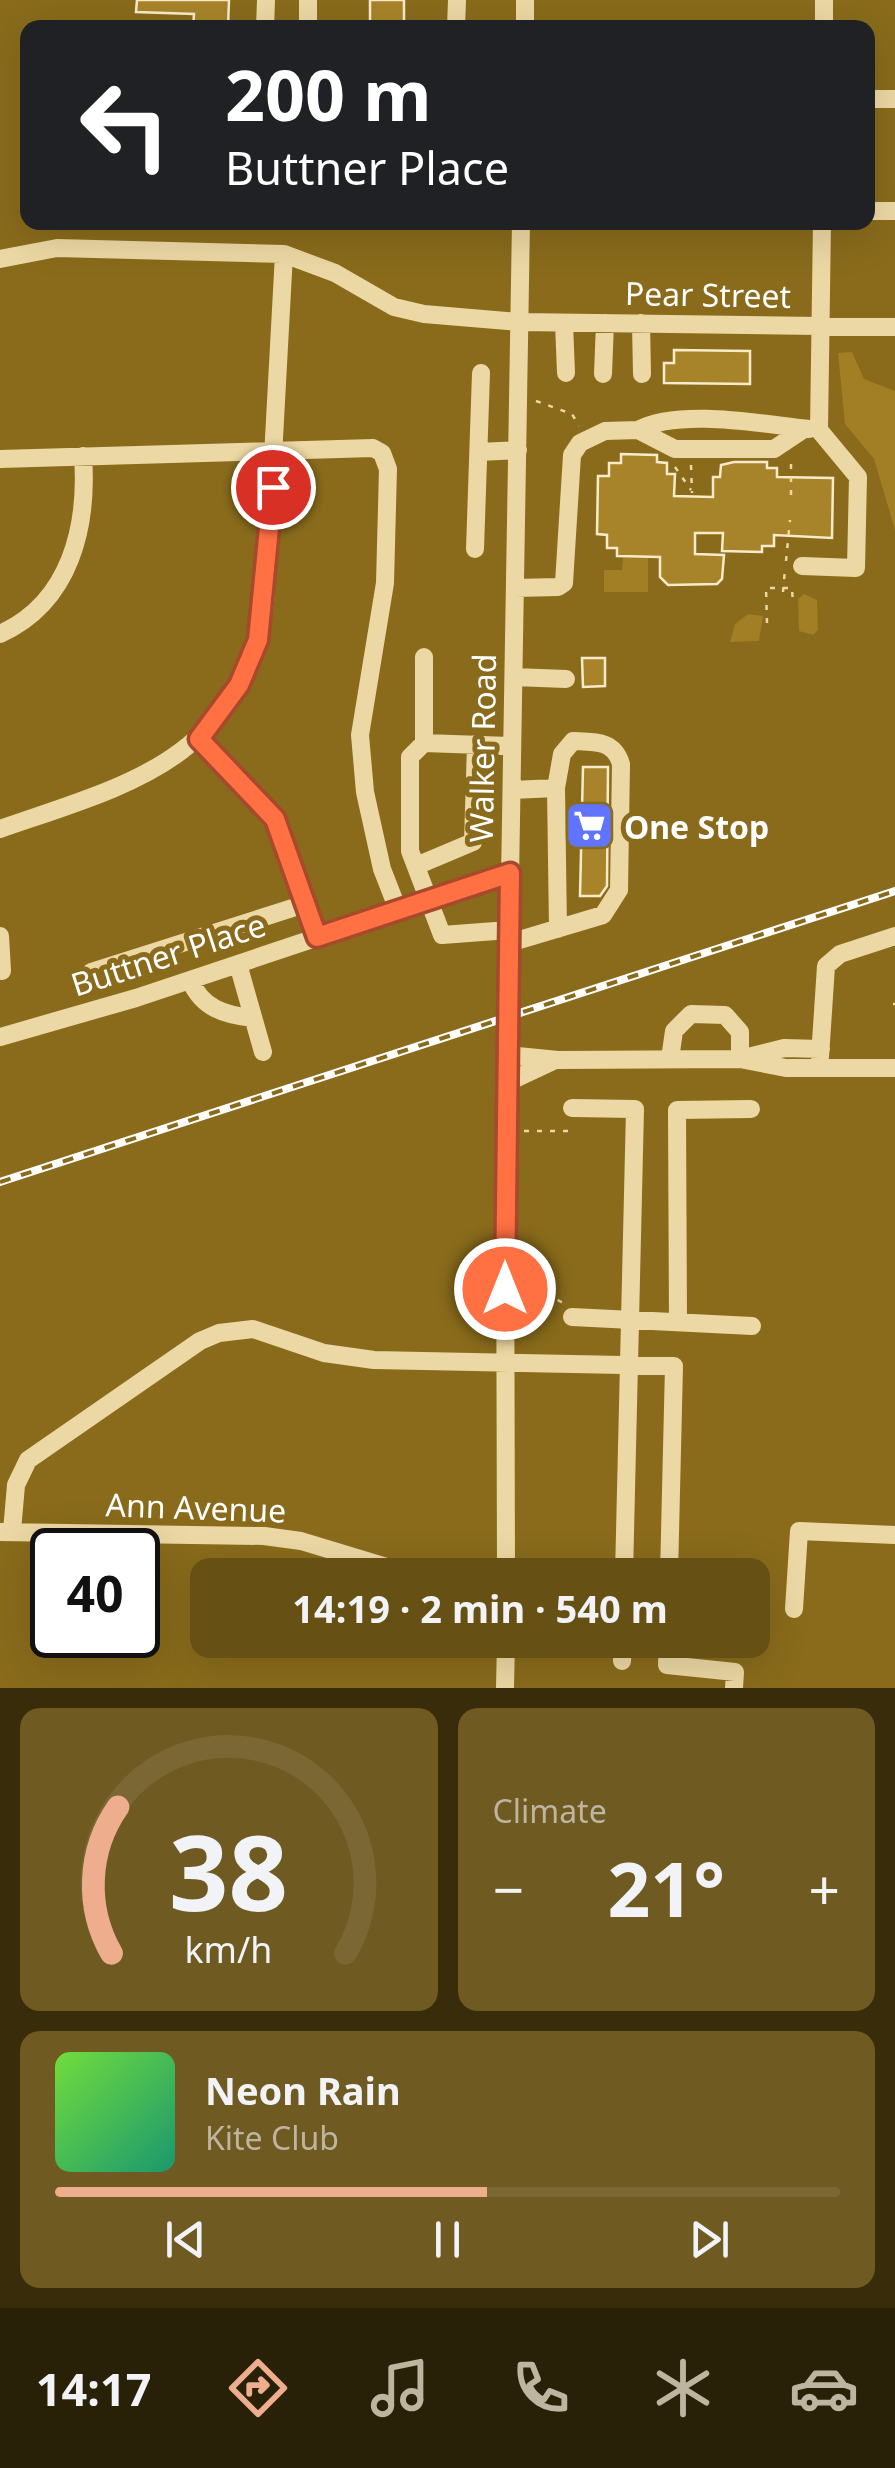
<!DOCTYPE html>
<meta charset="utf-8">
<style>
body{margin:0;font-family:"Noto Sans",sans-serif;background:#6f5a22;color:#f1f3f6;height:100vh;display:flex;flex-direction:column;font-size:38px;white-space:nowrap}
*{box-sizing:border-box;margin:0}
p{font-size:32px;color:#bdb5a0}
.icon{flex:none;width:55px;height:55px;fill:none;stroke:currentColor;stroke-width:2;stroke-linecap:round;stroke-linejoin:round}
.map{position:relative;height:1688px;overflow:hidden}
.sheet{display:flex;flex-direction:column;gap:20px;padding:20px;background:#392c0b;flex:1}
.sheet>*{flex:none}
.banner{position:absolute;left:20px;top:20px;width:855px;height:210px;border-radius:20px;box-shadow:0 10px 40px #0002;background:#202124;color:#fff;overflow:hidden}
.speed{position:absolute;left:30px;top:1528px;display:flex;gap:20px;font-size:50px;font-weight:700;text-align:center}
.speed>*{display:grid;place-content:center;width:130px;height:130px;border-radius:50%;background:#675014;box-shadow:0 10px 40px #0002;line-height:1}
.speed .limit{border:5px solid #111;border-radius:15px;background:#fff;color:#111}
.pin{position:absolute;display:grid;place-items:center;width:85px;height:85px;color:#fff;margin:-42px;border:5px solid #fff;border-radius:50%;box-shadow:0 2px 10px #0007}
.me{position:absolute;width:110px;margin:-55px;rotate:0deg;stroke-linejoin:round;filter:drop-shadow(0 0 8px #0008)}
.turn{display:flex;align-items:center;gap:35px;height:210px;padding:0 40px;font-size:45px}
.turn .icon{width:130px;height:130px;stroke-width:2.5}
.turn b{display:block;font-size:70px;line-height:85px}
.big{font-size:75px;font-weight:700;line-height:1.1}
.sheet .widget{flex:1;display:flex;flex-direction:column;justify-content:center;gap:15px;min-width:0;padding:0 35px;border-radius:20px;background:#6f5a22}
.sheet .dial{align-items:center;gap:0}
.dial svg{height:260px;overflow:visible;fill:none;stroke:#7a6734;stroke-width:7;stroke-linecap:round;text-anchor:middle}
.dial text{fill:#f1f3f6;stroke:none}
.song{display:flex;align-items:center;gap:30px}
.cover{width:120px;height:120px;border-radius:15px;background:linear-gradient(135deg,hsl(100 70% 55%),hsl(160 70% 35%))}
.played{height:10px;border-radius:5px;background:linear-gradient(90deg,#eead8d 55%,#7a6734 55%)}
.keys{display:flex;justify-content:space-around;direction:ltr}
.heat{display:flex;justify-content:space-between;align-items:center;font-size:55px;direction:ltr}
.sheet .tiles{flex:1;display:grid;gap:20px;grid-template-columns:1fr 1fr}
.widget:last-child{grid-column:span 2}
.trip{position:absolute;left:190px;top:1558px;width:580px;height:100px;border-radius:20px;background:#675014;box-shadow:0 10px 40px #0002;font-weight:700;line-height:100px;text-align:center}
.tab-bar{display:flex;height:160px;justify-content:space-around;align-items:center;background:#292008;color:#bdb5a0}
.tab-bar .icon{width:70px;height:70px}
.tab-bar .on{color:#eead8d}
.tab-bar b{font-size:45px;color:#f1f3f6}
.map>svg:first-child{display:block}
.green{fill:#a27e24}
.building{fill:#a7842a;stroke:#f9ebca;stroke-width:2.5}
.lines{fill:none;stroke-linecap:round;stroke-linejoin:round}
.path{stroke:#ecd8a4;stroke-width:2.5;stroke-dasharray:5 8;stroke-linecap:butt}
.minor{stroke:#ecd8a4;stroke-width:18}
.rail-casing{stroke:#fff;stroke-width:8}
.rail{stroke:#896b1b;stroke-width:4;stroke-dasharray:11;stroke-linecap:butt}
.route-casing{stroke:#a6492c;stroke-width:25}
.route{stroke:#ff7043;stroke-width:18}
.labels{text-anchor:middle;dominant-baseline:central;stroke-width:10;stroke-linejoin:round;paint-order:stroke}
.street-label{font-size:32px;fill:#fff;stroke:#896b1b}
.poi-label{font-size:32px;font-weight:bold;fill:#fff;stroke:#896b1b;text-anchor:start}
</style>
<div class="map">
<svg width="895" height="1688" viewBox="0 0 895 1688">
<rect width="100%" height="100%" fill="#896b1b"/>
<path class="green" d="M852,352L864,379L895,391V530L874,459L845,424L838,353Z
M623,558H648V592H604V570H622Z
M804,594L817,600L818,630L813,635L799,631L798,599Z
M748,614L763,616L759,641L730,642L735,624Z"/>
<path class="building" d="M137,0H229L228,28H193L194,14L136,12Z
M370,0H404V28H370Z
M674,350L750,351V384L664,383V363H674Z
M621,454L657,455V462L667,463V474H675L674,496L713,497V477H720L721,465L734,462H767V468H777V477L833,478L832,538L774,535V546H762V552L722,551L723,533H695V554L724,555L722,579L717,584L668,585L660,577V557L617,556V548H607V535L597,534L598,476H609V463H621Z
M582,658H605V686L583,687Z
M583,767H608L607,886L600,896H580Z"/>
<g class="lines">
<path class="path" d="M536,401L572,414L579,426
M691,465L692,493
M675,467L691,490
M791,495V458
M786,561L790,520
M783,592L785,569
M767,623L766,588H792L793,605
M893,1004H895
M524,1131H570
M523,1281H554V1298L565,1304"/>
<path class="minor" d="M265,28L266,0
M308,28V0
M456,28L457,0
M525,28V0
M824,28V0
M868,99H895
M868,211H895
M0,259L57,248L284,254L335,273L394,307L424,314L520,322L895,327
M564,323L566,373
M641,323L642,374
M603,374L605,323
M638,430C679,408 762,424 809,429
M479,452L518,450
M0,459L373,448L382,453L388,469L385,583L360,735L365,792L382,869L398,910
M475,549L481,373
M802,566L856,568L858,477L819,430L822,222
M515,588L558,587L564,583L572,455L580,443L605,431L638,430L675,449H774L804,429
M0,634C71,602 88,526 83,456
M424,657V743L410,757V851L442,935L509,930
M514,677L566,679
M199,739L275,819L317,937
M424,743L512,746
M556,788L558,929
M0,829C133,783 235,761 265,604L284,254
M416,866L473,842L476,744
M0,936L2,971
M509,943L603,915L619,890L621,764C614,740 595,742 573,741L562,754L556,788L512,790
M238,964L263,1052
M91,972L305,904
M190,980C202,1008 224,1015 253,1018
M0,1037L136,998L510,873
M821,1049L784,1048L740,1059L786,1068H895
M507,1055L558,1060L740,1059V1032L725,1015L691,1014L674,1031L670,1059
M820,1057L826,966L840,954L895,936
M506,1083L555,1060
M572,1108L635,1109L624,1575
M572,1317L752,1326
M678,1322L677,1110L751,1109
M12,1531L16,1485L28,1460L200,1341L219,1333L253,1329L324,1353L374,1360L674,1366L669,1575
M0,1532L264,1536L301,1541L387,1567L616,1575
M506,1575L505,1178L521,222
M794,1609L799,1531L895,1535
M668,1640L667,1665L735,1672L734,1688
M622,1661L623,1640
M505,1688L506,1640"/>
<defs>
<path id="rail" d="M0,1182L895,891"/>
</defs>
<use href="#rail" class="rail-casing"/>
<use href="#rail" class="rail"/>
</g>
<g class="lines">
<defs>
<path id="route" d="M273,487L258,640L239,685L199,739L275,819L317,937L510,873L505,1289"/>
</defs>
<use href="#route" class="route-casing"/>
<use href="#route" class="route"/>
</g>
<defs>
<symbol id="supermarket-square" viewBox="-11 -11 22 22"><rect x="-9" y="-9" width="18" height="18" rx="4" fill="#6174fe" stroke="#896b1b"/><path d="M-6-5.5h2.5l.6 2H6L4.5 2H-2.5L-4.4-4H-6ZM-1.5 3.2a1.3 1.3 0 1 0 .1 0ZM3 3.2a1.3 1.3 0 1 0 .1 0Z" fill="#fff"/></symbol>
</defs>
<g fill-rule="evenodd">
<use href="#supermarket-square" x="562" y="798" width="55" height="55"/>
</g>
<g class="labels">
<g class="street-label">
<text transform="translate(708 294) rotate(1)">Pear Street</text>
<text transform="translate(482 748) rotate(-89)">Walker Road</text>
<text transform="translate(168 954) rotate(-18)">Buttner Place</text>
<text transform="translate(196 1507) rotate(2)">Ann Avenue</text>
</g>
<g class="poi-label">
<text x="624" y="826">One Stop</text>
</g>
</g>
</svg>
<div class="speed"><div class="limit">40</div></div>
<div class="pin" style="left:273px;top:487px;background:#d93025"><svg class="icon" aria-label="arrive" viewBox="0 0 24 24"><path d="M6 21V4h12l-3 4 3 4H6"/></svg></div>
<svg class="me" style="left:505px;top:1289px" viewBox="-20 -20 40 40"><circle r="17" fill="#ff7043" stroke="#fff" stroke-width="3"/><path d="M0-11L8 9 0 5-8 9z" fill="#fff"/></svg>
<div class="trip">14:19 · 2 min · 540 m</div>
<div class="banner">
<div class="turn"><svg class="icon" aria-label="left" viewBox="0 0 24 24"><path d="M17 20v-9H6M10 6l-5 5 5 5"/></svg><div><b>200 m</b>Buttner Place</div></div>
</div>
</div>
<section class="sheet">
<div class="tiles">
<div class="widget dial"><svg viewBox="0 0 100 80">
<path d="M14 69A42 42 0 1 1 86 69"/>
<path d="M14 69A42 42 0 0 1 16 24" stroke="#eead8d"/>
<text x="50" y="56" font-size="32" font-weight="700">38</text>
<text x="50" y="72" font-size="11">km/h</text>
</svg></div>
<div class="widget"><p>Climate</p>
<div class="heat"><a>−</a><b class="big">21°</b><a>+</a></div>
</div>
<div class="widget">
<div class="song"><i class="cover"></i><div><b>Neon Rain</b><p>Kite Club</p></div></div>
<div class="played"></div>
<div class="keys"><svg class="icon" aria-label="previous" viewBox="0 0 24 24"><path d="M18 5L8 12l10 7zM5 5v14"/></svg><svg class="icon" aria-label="pause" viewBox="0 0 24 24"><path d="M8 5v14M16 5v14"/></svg><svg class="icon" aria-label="next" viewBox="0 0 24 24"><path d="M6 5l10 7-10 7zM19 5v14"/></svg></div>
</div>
</div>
</section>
<nav class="tab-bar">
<b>14:17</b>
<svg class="icon on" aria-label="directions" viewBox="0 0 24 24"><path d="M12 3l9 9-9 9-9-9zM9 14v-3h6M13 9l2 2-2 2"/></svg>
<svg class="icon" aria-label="music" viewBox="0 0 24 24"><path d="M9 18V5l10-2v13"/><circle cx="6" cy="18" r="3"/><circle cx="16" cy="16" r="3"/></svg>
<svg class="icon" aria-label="phone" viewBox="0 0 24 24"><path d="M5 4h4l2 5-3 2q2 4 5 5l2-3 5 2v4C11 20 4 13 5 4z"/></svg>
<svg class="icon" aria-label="climate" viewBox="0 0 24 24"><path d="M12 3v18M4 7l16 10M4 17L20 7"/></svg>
<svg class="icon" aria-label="car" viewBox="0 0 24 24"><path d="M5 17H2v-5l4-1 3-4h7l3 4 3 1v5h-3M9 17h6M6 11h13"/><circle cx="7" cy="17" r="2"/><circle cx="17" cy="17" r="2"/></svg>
</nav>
